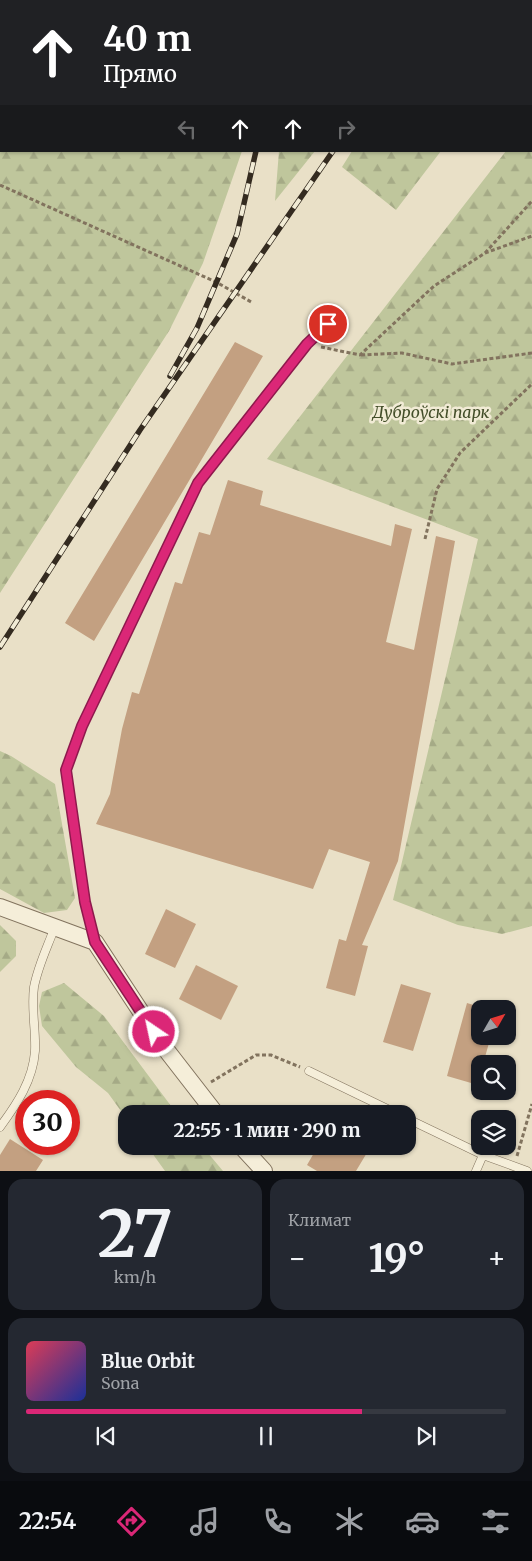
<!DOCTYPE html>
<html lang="ru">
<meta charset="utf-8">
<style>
body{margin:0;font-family:Merriweather,serif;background:#242831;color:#f1f3f6;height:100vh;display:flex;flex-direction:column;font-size:19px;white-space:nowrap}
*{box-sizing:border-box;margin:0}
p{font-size:16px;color:#9ea1a6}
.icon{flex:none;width:28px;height:28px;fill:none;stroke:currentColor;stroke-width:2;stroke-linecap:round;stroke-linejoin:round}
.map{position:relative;height:1171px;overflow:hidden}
.side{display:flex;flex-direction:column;gap:8px;padding:8px;background:#0d0f14;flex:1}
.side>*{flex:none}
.guide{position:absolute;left:0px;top:0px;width:532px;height:152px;box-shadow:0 1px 4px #0004;background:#202124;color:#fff;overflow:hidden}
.needle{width:32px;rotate:51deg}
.tools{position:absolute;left:471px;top:1000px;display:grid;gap:10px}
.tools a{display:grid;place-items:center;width:45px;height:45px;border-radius:10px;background:#171b24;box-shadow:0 1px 4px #0004;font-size:25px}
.speed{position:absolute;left:15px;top:1090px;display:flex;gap:10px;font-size:25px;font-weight:700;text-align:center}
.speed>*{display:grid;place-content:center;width:65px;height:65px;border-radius:50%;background:#171b24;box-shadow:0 1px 4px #0004;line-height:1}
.speed .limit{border:8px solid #d22;background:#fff;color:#111}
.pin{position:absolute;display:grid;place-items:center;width:42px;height:42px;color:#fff;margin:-21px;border:2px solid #fff;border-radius:50%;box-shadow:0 1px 5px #0007}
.me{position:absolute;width:55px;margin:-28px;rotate:326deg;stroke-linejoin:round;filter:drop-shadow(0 0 4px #0008)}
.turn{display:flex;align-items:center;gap:18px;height:105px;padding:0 20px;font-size:22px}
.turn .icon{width:65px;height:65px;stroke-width:2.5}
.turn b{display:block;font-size:35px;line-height:42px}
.lanes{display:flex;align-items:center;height:48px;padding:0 20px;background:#0003;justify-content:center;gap:25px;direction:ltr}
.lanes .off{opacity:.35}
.big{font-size:38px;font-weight:700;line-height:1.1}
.side .card{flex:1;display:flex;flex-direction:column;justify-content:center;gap:8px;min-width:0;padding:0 18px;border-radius:15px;background:#242831}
.side .dial{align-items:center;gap:0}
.dial b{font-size:65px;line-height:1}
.song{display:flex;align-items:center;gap:15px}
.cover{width:60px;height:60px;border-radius:8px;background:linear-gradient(135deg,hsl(350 70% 55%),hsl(230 70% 35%))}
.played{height:5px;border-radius:2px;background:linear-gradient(90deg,#db2777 70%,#363941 70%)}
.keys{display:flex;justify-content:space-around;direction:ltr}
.heat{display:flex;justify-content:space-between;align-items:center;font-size:28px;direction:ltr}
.side .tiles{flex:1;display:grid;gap:8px;grid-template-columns:1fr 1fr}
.card:last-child{grid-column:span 2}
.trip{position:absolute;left:118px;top:1105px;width:298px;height:50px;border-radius:15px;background:#171b24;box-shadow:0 1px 4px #0004;font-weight:700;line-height:50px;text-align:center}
.tabs{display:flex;height:80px;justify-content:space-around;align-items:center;background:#090b0e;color:#9ea1a6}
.tabs .icon{width:35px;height:35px}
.tabs .selected{color:#db2777}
.tabs b{font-size:22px;color:#f1f3f6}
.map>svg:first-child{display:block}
.forest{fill:url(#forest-firs)}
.building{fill:#c3a081}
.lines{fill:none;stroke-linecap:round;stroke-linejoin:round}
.service-casing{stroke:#82735e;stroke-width:9}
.minor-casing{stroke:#82735e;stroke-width:18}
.path{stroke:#82735e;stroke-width:3;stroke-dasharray:4 2.5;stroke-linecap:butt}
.service{stroke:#f5eed9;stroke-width:8}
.minor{stroke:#f5eed9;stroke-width:16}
.rail-casing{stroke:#342b20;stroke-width:5.5}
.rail{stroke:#f1ebd5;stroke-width:4;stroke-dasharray:11;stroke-linecap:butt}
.route-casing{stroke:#8e194d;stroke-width:12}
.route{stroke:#db2777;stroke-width:9}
.labels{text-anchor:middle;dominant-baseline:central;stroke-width:5;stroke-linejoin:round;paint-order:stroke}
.park-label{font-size:16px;font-style:italic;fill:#434e29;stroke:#f1ebd5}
</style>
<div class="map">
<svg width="532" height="1171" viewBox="0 0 532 1171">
<defs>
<pattern id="forest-firs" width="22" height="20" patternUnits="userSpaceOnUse" patternTransform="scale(1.25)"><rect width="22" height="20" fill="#bfc69c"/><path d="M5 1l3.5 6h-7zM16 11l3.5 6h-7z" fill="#a5aa86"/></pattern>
</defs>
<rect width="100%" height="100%" fill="#e9e0c7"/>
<path class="forest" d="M0,0H294L1,1V151H242L203,263L169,331L0,593Z
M532,117V926L502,934L458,925L393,900L478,539L267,459L506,151H531Z
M279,151H315L275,201Z
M352,151H441L396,210L342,167Z
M0,751L11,756L55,784L75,898L67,910L44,913L0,889Z
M0,925L16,941V956L0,972Z
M64,983L104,1016L177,1114H126V1118L108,1093L76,1067L42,1026L39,1006L42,992Z
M147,1146H202L223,1171H165Z"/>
<path class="building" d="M235,342L263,356L94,641L65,623Z
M228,480L263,491L260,505L391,546L395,524L412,529L386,642L414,650L436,536L455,541L398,861L362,945L368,946L355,996L326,988L339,939L346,941L370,862L329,849L313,889L96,824L110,794L122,729L132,692L139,694L175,582L182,584L199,532L210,535Z
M166,909L196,924L175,968L145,954Z
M196,965L238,986L221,1020L179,999Z
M401,984L431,993L413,1051L383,1042Z
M467,1003L480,1007V1036H491L483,1064H480L478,1085L447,1076Z
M10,1139L43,1160L36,1171H0V1155Z
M318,1146H360L368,1151L356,1171H317L307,1165Z"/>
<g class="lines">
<defs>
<path id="service" d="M95,942L85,901L66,770L82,727L198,483L307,344L328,324
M309,1071L398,1114
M406,1118L483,1155L527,1171
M0,1127C17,1104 33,1080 35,1051C36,1030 31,1008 34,987C38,966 47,948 54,929
M476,1171L483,1155"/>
<path id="minor" d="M0,907L95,942L164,1047L216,1114
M241,1146L264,1171"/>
</defs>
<use href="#service" class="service-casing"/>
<use href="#minor" class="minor-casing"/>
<path class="path" d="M0,185L216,282L253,303
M485,253L532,201
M321,347L360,355L434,286L485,253L532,236
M361,355L402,353L452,364L532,353
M425,539L437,489L460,453L532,384
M211,1082L256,1055H271L300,1067
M517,1156L532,1104"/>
<use href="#service" class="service"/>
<use href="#minor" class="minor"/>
<defs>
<path id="rail" d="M297,1V0
M424,1L425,0
M433,1L434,0
M170,376L197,328L237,234L256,151
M0,647L140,430L333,151"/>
</defs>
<use href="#rail" class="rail-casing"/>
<use href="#rail" class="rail"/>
</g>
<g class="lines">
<defs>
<path id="route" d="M154,1032L95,942L85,902L66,770L82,726L198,483L307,344L328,324"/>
</defs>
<use href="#route" class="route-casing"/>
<use href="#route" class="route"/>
</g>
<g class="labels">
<g class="park-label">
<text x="431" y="412">Дуброўскі парк</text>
</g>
</g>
</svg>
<div class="tools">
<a><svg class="needle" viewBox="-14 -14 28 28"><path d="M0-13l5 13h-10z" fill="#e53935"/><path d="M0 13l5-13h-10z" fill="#9ea1a6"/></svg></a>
<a><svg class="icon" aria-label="search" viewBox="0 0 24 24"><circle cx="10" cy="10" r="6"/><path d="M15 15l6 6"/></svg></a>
<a><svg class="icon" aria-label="layers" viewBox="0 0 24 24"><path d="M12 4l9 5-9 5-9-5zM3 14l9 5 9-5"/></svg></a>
</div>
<div class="speed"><div class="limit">30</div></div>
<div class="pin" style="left:328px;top:324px;background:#d93025"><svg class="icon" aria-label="arrive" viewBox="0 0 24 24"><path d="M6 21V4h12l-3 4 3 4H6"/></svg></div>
<svg class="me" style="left:154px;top:1032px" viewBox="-20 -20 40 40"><circle r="17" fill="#db2777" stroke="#fff" stroke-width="3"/><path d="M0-11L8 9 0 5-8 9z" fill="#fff"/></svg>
<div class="trip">22:55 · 1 мин · 290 m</div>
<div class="guide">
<div class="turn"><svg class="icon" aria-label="ahead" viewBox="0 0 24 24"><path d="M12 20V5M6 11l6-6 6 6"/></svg><div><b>40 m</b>Прямо</div></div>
<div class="lanes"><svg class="icon off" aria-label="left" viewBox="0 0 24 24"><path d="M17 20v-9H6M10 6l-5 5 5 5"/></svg><svg class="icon" aria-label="ahead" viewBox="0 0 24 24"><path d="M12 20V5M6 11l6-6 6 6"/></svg><svg class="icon" aria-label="ahead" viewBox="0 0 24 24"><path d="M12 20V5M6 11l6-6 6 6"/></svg><svg class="icon off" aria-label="right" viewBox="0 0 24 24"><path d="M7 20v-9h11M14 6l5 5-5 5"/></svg></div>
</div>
</div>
<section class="side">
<div class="tiles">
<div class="card dial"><b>27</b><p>km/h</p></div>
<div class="card"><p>Климат</p>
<div class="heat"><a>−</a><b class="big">19°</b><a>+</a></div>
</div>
<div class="card">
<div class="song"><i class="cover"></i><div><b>Blue Orbit</b><p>Sona</p></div></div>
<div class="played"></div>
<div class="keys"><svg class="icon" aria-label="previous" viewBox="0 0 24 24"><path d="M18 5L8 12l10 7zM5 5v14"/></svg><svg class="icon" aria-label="pause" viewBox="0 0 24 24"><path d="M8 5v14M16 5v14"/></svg><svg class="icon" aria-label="next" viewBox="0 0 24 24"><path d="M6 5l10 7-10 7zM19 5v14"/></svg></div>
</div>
</div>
</section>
<nav class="tabs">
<b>22:54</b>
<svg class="icon selected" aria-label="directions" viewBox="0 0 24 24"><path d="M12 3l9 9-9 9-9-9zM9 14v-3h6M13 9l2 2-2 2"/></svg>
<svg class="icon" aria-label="music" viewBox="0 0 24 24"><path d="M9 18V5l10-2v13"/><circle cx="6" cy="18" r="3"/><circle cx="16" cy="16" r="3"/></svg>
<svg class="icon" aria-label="phone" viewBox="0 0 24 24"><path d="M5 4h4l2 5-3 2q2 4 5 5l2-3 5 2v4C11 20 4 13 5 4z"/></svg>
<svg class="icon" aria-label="climate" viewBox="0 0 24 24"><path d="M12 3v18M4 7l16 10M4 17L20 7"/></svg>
<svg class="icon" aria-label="car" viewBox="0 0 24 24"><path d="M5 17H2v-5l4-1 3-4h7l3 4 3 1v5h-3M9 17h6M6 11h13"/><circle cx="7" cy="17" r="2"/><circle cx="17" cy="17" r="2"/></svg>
<svg class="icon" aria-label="filters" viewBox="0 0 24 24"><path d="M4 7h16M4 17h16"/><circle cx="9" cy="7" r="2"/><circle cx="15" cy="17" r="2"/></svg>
</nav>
